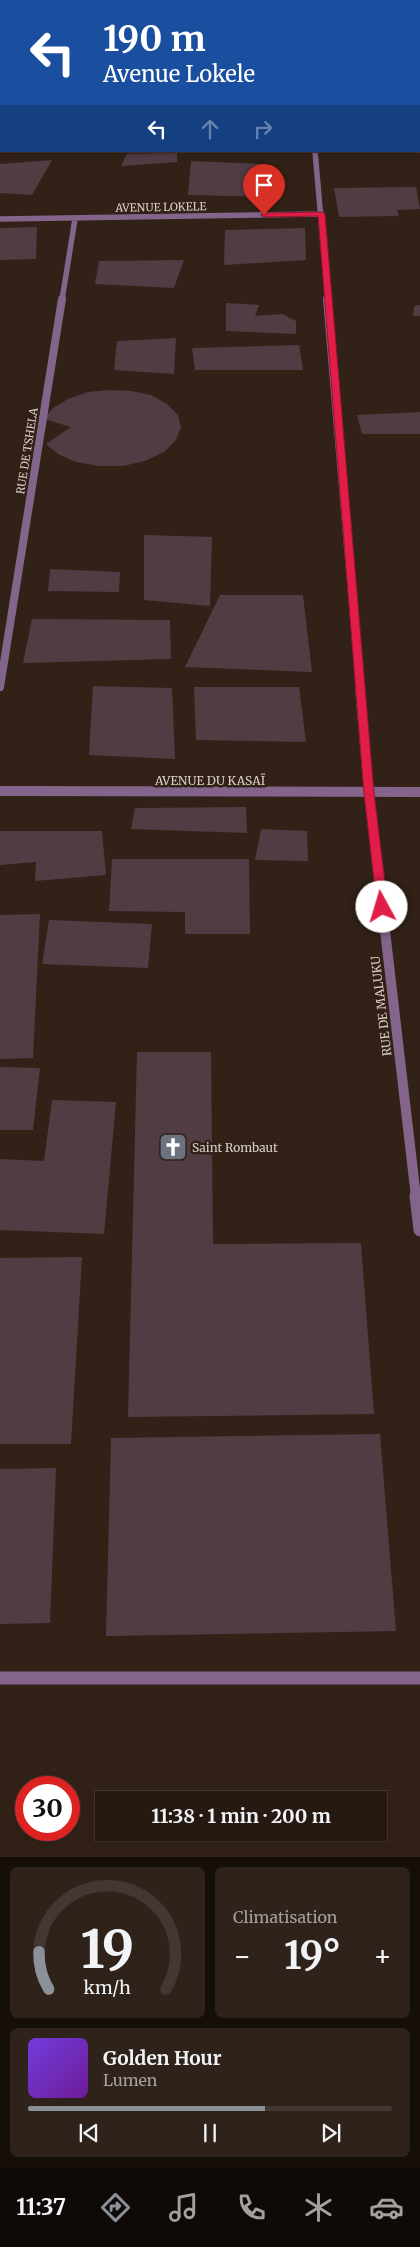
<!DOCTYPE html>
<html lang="fr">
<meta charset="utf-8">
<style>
body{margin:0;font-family:Merriweather,serif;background:#2e221a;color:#f1f3f6;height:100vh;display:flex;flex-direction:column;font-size:19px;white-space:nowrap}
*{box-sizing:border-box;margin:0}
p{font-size:16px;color:#a4a09f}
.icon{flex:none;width:28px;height:28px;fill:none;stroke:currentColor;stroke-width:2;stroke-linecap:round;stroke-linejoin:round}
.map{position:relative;height:1857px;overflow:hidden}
.panel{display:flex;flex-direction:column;gap:10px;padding:10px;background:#150e09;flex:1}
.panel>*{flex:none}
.guide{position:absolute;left:0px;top:0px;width:420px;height:152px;box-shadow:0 2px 8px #0003,0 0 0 1px #423831;background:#1a4fa0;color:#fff;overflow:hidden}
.speed{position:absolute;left:15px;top:1776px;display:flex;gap:10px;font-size:25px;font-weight:700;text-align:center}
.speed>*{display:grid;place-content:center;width:65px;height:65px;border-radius:50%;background:#261911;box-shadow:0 2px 8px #0003,0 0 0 1px #423831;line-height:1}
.speed .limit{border:8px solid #d22;background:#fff;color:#111}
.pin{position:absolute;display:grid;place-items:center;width:42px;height:42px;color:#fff;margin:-51px -21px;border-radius:50% 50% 50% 0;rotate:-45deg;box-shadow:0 0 5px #0007}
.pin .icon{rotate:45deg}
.me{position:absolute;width:55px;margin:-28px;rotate:354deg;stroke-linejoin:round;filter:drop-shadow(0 0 4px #0008)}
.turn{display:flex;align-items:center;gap:18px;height:105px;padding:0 20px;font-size:22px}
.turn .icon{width:65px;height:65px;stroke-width:2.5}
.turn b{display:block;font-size:35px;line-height:42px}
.lanes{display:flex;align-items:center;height:48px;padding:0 20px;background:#0003;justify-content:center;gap:25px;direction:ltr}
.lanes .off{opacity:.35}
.big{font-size:38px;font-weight:700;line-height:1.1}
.panel .widget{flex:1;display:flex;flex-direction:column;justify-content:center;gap:8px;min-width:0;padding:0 18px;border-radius:8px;background:#2e221a}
.panel .dial{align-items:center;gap:0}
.dial svg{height:130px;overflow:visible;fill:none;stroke:#423831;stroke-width:7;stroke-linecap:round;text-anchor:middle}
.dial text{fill:#f1f3f6;stroke:none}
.song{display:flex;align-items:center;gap:15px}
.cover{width:60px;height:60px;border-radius:8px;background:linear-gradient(135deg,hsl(260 70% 55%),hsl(280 70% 35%))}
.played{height:5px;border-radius:2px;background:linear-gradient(90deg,#8c9099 65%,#423831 65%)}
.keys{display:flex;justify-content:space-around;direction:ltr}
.heat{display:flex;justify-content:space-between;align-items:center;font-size:28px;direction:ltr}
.panel .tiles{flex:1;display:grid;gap:10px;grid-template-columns:1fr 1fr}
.widget:last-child{grid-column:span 2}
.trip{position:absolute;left:95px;top:1791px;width:292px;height:50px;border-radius:0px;background:#261911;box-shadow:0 2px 8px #0003,0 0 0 1px #423831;font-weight:700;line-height:50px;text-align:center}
.tab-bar{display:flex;height:80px;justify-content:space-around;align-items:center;background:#0f0a07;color:#a4a09f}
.tab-bar .icon{width:35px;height:35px}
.tab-bar .current{color:#8c9099}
.tab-bar b{font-size:22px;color:#f1f3f6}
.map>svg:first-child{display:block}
.building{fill:#513c44}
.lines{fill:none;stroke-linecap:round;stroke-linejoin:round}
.service{stroke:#83658c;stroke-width:13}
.minor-far3{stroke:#83658c;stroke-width:5.5}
.minor-far2{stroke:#83658c;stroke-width:8}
.minor-far1{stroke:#83658c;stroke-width:10}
.minor{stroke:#83658c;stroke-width:13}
.route{fill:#e11d48;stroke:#92132f}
.labels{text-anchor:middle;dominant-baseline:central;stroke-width:5;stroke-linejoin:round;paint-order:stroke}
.far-street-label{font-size:11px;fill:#dacfc8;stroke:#322117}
.street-label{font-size:12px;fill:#dacfc8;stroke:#322117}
.poi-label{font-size:12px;fill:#dacfc8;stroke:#322117;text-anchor:start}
</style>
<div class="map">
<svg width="420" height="1857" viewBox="0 0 420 1857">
<rect width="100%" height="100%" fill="#322117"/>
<path class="building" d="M177,153V162L121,166L127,154Z
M52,160L32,195L0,193V164Z
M191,161L261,164L272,197L188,195Z
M416,187L420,209L397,210L399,216L339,217L334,188Z
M37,227L36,259L0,260V228Z
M305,228L306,260L224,265L225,230Z
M184,260L174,288L95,284L99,261Z
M226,303L259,305L255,316L282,314L296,321V334L226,331Z
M420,305V316H413L414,306Z
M176,338L174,374L114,370L117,341Z
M299,345L303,370H195L192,348Z
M109,390L131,391L151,395L167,404L178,415L181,427L176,440L164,452L145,461L123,466H99L76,462L58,454L46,444L71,427L44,419L53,408L68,399L88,392Z
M420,412V434H362L357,415Z
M144,535L212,537L210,606L144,600Z
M50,569L120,572L119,592L48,591Z
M220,595H303L312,672L185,667Z
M32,619L170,620L171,659L23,663Z
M93,686L172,688L175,759L89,755Z
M194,687H299L306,742L196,740Z
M246,807L247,833L131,829L135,808Z
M261,829L307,831L308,861L255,860Z
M0,831H102L106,875L35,881L36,862L0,865Z
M112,859H249L250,934H185V912L109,911Z
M40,914L33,1058L0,1059V915Z
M49,920L152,924L148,968L42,964Z
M137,1052H211L213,1244L361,1243L374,1414L128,1417Z
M0,1067L40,1068L33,1130H0Z
M52,1100L116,1102L104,1234L0,1230V1159L44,1161Z
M82,1257L71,1444H0V1258Z
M380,1434L396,1631L106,1636L111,1438Z
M56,1468L50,1623L0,1624V1469Z"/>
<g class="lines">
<path class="service" d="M0,1678H420"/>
<path class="minor-far3" d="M0,25L1,23
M315,151L328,300
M0,219L322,214
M62,300L75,219"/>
<path class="minor-far2" d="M327,299L360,690
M0,687L62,299"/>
<path class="minor-far1" d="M360,688L369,793L416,1197
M0,791L420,792"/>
<path class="minor" d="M416,1196L420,1230"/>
</g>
<path class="route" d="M322,212L325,214L374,793L388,907L382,911L377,907L364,793L318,216L264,217L261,215L264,213Z"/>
<defs>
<symbol id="church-square" viewBox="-11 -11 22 22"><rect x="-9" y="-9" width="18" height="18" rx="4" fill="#6b7280" stroke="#322117"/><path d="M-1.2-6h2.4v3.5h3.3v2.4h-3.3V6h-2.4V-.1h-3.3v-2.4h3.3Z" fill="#fff"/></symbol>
</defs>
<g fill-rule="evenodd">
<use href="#church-square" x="157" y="1131" width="32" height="32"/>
</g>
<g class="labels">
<g class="far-street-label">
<text transform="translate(161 207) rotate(-1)">AVENUE LOKELE</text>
<text transform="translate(27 451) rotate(-81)">RUE DE TSHELA</text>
</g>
<g class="street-label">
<text x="210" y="780">AVENUE DU KASAÏ</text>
<text transform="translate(381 1006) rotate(-97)">RUE DE MALUKU</text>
</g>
<g class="poi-label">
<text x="192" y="1147">Saint Rombaut</text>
</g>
</g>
</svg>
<div class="speed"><div class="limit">30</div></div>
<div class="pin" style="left:264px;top:215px;background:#d93025"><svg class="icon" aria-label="arrive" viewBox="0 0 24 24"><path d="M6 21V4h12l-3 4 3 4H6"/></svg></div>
<svg class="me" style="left:382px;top:907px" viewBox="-20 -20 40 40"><circle r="19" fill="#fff"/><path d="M0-13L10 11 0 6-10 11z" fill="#e11d48"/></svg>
<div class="trip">11:38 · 1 min · 200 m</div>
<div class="guide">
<div class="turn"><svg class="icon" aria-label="left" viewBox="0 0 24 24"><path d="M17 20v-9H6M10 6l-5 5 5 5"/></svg><div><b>190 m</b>Avenue Lokele</div></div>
<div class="lanes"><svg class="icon" aria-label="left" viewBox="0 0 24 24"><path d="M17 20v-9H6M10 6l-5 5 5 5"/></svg><svg class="icon off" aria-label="ahead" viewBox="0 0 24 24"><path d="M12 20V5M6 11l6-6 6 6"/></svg><svg class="icon off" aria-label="right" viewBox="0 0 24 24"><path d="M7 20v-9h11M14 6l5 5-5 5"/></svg></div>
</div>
</div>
<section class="panel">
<div class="tiles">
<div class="widget dial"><svg viewBox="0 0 100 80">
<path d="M14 69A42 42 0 1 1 86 69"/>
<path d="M14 69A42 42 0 0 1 8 46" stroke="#8c9099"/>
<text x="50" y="56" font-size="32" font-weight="700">19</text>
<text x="50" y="72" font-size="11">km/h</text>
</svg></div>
<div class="widget"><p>Climatisation</p>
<div class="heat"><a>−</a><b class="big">19°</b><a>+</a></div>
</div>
<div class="widget">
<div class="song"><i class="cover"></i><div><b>Golden Hour</b><p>Lumen</p></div></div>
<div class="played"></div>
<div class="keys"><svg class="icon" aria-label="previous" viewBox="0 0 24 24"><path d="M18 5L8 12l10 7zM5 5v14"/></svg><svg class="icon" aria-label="pause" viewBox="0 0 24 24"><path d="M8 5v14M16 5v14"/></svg><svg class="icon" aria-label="next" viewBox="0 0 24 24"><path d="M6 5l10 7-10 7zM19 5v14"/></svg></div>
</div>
</div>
</section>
<nav class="tab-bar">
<b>11:37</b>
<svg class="icon current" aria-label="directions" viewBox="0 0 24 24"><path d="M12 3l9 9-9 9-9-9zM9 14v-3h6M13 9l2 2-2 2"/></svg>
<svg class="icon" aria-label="music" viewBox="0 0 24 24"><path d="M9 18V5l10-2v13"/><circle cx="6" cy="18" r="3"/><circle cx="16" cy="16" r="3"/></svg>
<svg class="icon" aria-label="phone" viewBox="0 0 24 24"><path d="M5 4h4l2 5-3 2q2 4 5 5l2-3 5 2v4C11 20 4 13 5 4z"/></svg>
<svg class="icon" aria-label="climate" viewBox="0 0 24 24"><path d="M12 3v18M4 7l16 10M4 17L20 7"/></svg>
<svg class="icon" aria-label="car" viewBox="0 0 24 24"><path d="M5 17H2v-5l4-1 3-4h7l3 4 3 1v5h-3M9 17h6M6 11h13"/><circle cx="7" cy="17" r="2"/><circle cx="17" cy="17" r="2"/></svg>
</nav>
